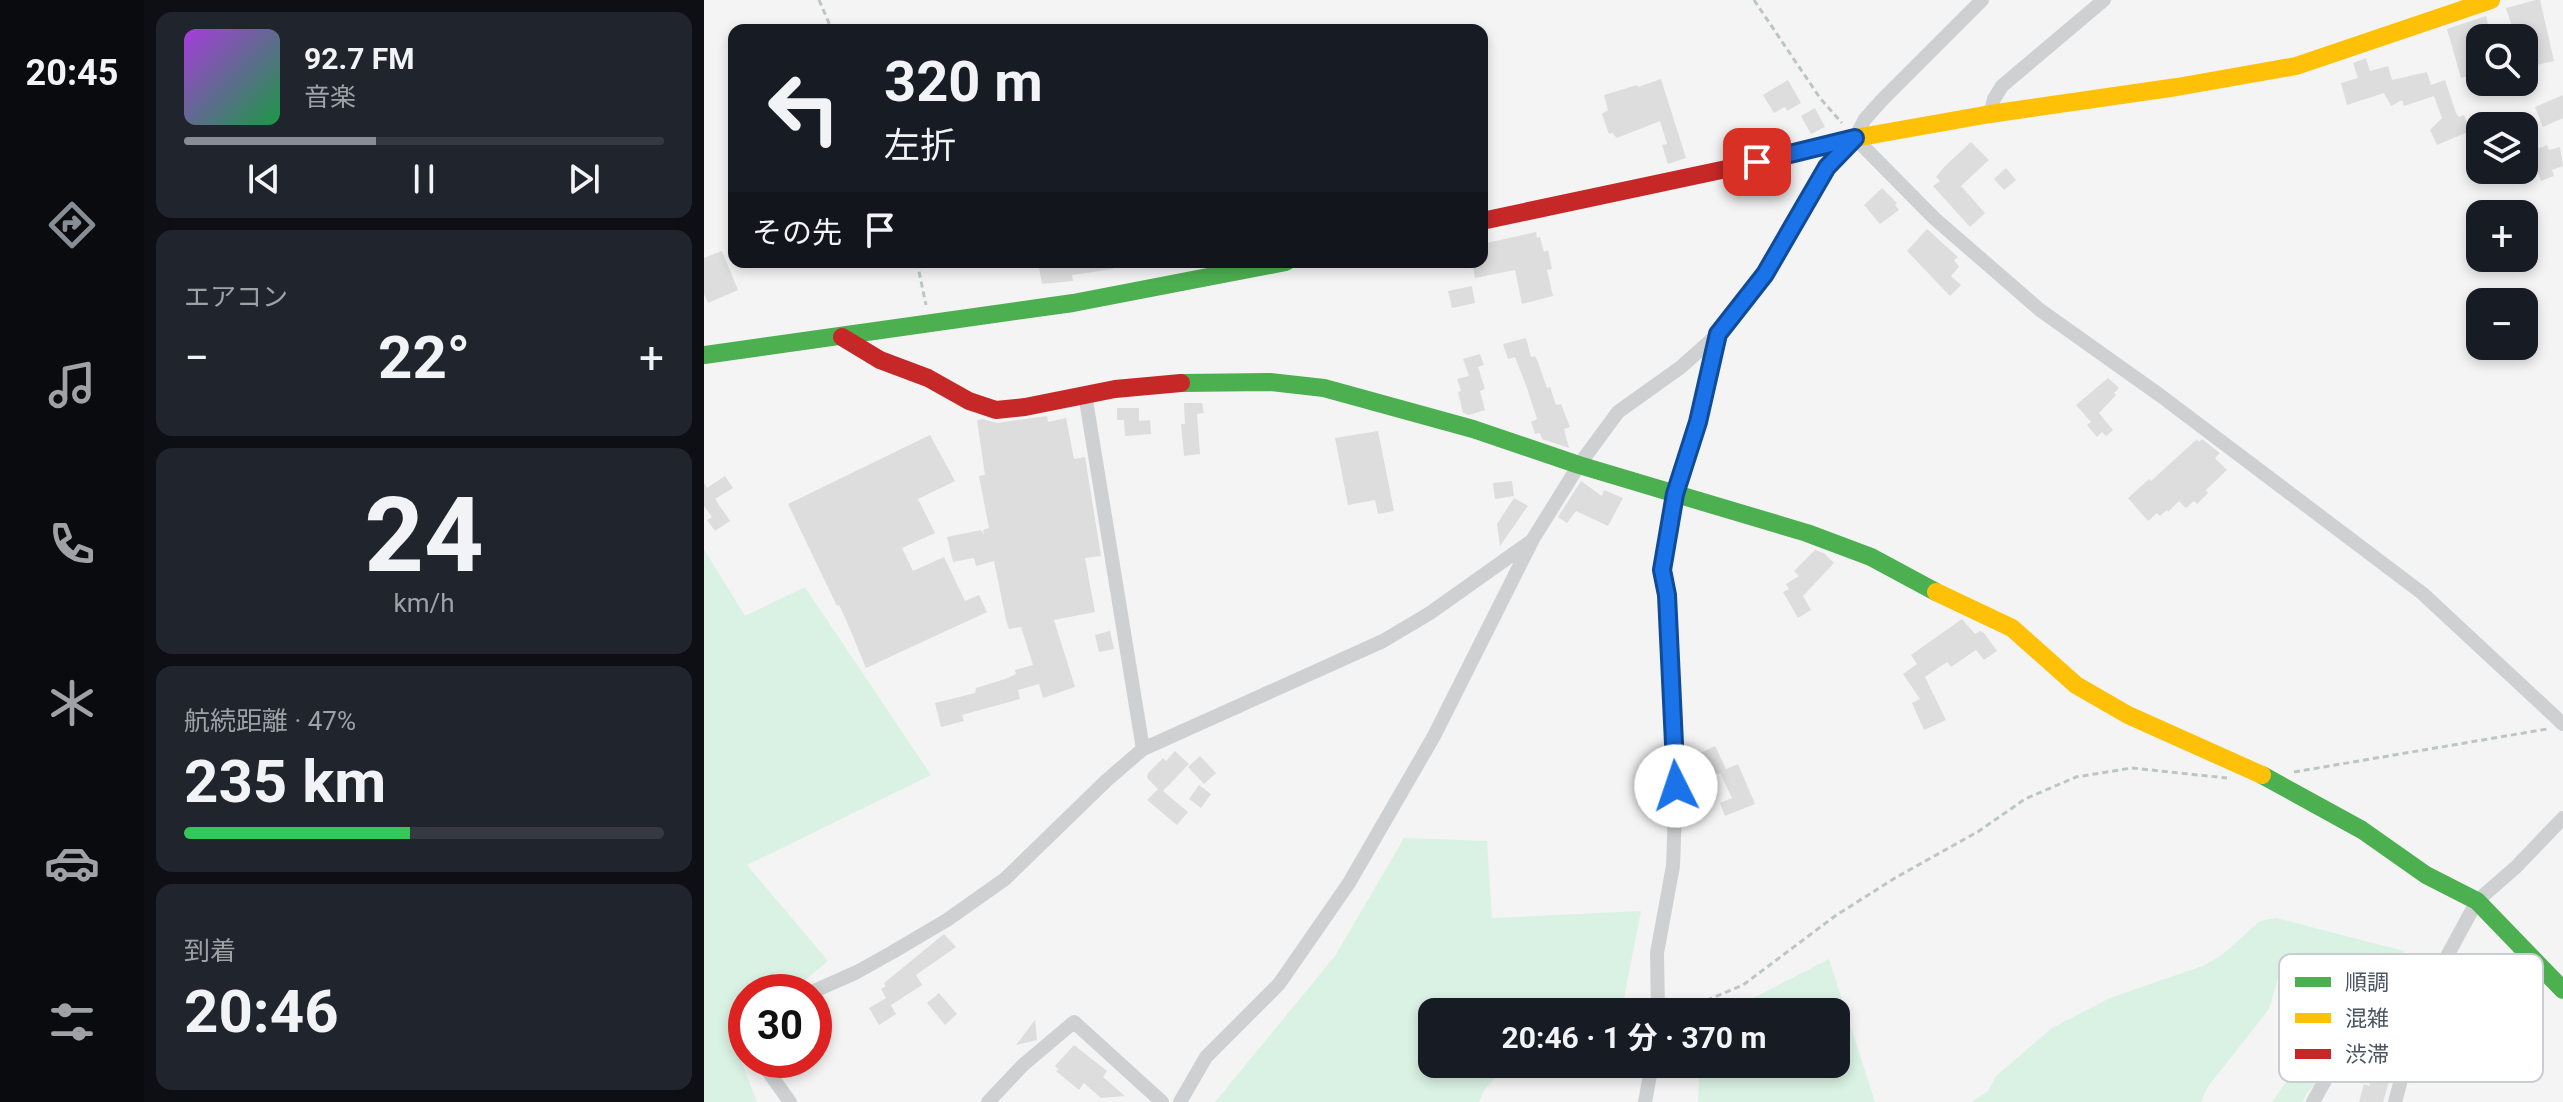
<!DOCTYPE html>
<html lang="ja">
<meta charset="utf-8">
<style>
body{margin:0;font-family:Roboto,"Noto Sans JP",sans-serif;background:#20242c;color:#f1f3f6;height:100vh;display:flex;flex-direction:column;font-size:30px;white-space:nowrap}
*{box-sizing:border-box;margin:0}
p{font-size:26px;color:#9ea1a6}
.icon{flex:none;width:44px;height:44px;fill:none;stroke:currentColor;stroke-width:2;stroke-linecap:round;stroke-linejoin:round}
.map{position:relative;flex:1;overflow:hidden}
.side{display:flex;flex-direction:column;gap:12px;padding:12px;background:#0d0f14;width:560px}
.side>*{flex:none}
.guide{position:absolute;left:24px;top:24px;width:760px;height:244px;border-radius:16px;box-shadow:0 4px 12px #0003;background:#171b24;color:#f1f3f6;overflow:hidden}
.buttons{position:absolute;left:1762px;top:24px;display:grid;gap:16px}
.buttons a{display:grid;place-items:center;width:72px;height:72px;border-radius:16px;background:#171b24;box-shadow:0 4px 12px #0003;font-size:40px}
.speed{position:absolute;left:24px;top:974px;display:flex;gap:16px;font-size:40px;font-weight:700;text-align:center}
.speed>*{display:grid;place-content:center;width:104px;height:104px;border-radius:50%;background:#171b24;box-shadow:0 4px 12px #0003;line-height:1}
.speed .limit{border:12px solid #d22;background:#fff;color:#111}
.pin{position:absolute;display:grid;place-items:center;width:68px;height:68px;color:#fff;margin:-34px;border-radius:16px;box-shadow:0 4px 12px #0006}
.me{position:absolute;width:88px;margin:-44px;rotate:356deg;stroke-linejoin:round;filter:drop-shadow(0 0 6px #0008)}
.turn{display:flex;align-items:center;gap:28px;height:168px;padding:0 24px;font-size:36px}
.turn .icon{width:104px;height:104px;stroke-width:2.5}
.turn b{display:block;font-size:56px;line-height:68px}
.then{display:flex;align-items:center;height:76px;padding:0 24px;background:#0003;gap:16px;font-size:30px}
.big{font-size:60px;font-weight:700;line-height:1.1}
.side .widget{flex:1;display:flex;flex-direction:column;justify-content:center;gap:12px;min-width:0;padding:0 28px;border-radius:16px;background:#20242c}
.side .dial{align-items:center;gap:0}
.dial b{font-size:104px;line-height:1}
.song{display:flex;align-items:center;gap:24px}
.cover{width:96px;height:96px;border-radius:12px;background:linear-gradient(135deg,hsl(280 70% 55%),hsl(140 70% 35%))}
.played{height:8px;border-radius:4px;background:linear-gradient(90deg,#868d94 40%,#363941 40%)}
.keys{display:flex;justify-content:space-around;direction:ltr}
.heat{display:flex;justify-content:space-between;align-items:center;font-size:44px;direction:ltr}
.charge{height:12px;border-radius:6px;background:linear-gradient(90deg,#34c759 47%,#363941 0)}
.trip{position:absolute;left:714px;top:998px;width:432px;height:80px;border-radius:16px;background:#171b24;box-shadow:0 4px 12px #0003;font-weight:700;line-height:80px;text-align:center}
main{display:flex;flex:1;min-height:0}
.menu{display:flex;flex-direction:column;width:144px;justify-content:space-around;align-items:center;background:#090b0e;color:#9ea1a6}
.menu .icon{width:56px;height:56px}
.menu .active{color:#868d94}
.menu b{font-size:36px;color:#f1f3f6}
.map>svg:first-child{display:block}
.green{fill:#d9f2e3}
.building{fill:#ddddde}
.lines{fill:none;stroke-linecap:round;stroke-linejoin:round}
.path{stroke:#bcc7c4;stroke-width:3;stroke-dasharray:6 4;stroke-linecap:butt}
.street{stroke:#ced0d2;stroke-width:14}
.fast{stroke:#4caf50;stroke-width:18}
.slow{stroke:#ffc107;stroke-width:18}
.jam{stroke:#c62828;stroke-width:18}
.route-casing{stroke:#114b97;stroke-width:20}
.route{stroke:#1a73e8;stroke-width:14}
.key{fill:#fff;stroke:#c9ccd0;stroke-width:2}
.key-label{font-size:22px;fill:#4a5661}
</style>
<main>
<nav class="menu">
<b>20:45</b>
<svg class="icon active" aria-label="directions" viewBox="0 0 24 24"><path d="M12 3l9 9-9 9-9-9zM9 14v-3h6M13 9l2 2-2 2"/></svg>
<svg class="icon" aria-label="music" viewBox="0 0 24 24"><path d="M9 18V5l10-2v13"/><circle cx="6" cy="18" r="3"/><circle cx="16" cy="16" r="3"/></svg>
<svg class="icon" aria-label="phone" viewBox="0 0 24 24"><path d="M5 4h4l2 5-3 2q2 4 5 5l2-3 5 2v4C11 20 4 13 5 4z"/></svg>
<svg class="icon" aria-label="climate" viewBox="0 0 24 24"><path d="M12 3v18M4 7l16 10M4 17L20 7"/></svg>
<svg class="icon" aria-label="car" viewBox="0 0 24 24"><path d="M5 17H2v-5l4-1 3-4h7l3 4 3 1v5h-3M9 17h6M6 11h13"/><circle cx="7" cy="17" r="2"/><circle cx="17" cy="17" r="2"/></svg>
<svg class="icon" aria-label="filters" viewBox="0 0 24 24"><path d="M4 7h16M4 17h16"/><circle cx="9" cy="7" r="2"/><circle cx="15" cy="17" r="2"/></svg>
</nav>
<section class="side">
<div class="widget">
<div class="song"><i class="cover"></i><div><b>92.7 FM</b><p>音楽</p></div></div>
<div class="played"></div>
<div class="keys"><svg class="icon" aria-label="previous" viewBox="0 0 24 24"><path d="M18 5L8 12l10 7zM5 5v14"/></svg><svg class="icon" aria-label="pause" viewBox="0 0 24 24"><path d="M8 5v14M16 5v14"/></svg><svg class="icon" aria-label="next" viewBox="0 0 24 24"><path d="M6 5l10 7-10 7zM19 5v14"/></svg></div>
</div>
<div class="widget"><p>エアコン</p>
<div class="heat"><a>−</a><b class="big">22°</b><a>+</a></div>
</div>
<div class="widget dial"><b>24</b><p>km/h</p></div>
<div class="widget"><p>航続距離 · 47%</p><b class="big">235 km</b><div class="charge"></div></div>
<div class="widget"><p>到着</p><b class="big">20:46</b></div>
</section>
<div class="map">
<svg width="1859" height="1102" viewBox="0 0 1859 1102">
<rect width="100%" height="100%" fill="#f4f4f4"/>
<path class="green" d="M0,549L41,616L101,587L227,775L43,865L124,961L86,992H42V1029L29,1040L53,1102H0Z
M700,838L783,841L788,918L937,911L919,1003L897,1012H728V1064H805L780,1090L775,1102H511L631,956Z
M1572,918L1700,951L1675,1044L1640,1051L1603,1093L1598,1102H1568L1589,1072L1608,996L1611,960L1581,954L1565,1009L1503,1088L1497,1102H1268L1284,1091L1292,1076L1348,1028L1406,998L1501,965L1518,955L1556,921Z
M1125,959L1171,1102H994L996,1064H1132V1012H1022Z"/>
<path class="building" d="M1832,0H1836L1850,61L1820,68V29L1810,32L1802,8Z
M1782,16L1787,38H1776V73L1757,78L1743,29Z
M1662,58L1666,71L1684,66L1688,80L1723,72L1727,85L1741,80L1752,113L1755,117L1760,115L1766,131L1733,145L1726,130L1738,118L1730,96L1700,106L1698,100L1687,106L1680,93L1643,105L1637,83L1654,78L1649,63Z
M957,79L982,158L964,164L958,145L963,144L956,121L913,138L908,133L905,134L898,114L904,110L900,95L933,85L934,87Z
M1084,80L1097,103L1083,111L1081,107L1070,113L1059,95Z
M1859,95V118L1839,127L1831,107Z
M1111,108L1121,127L1107,134L1097,116Z
M1267,142L1285,160L1257,186L1281,213L1266,227L1229,186L1236,181L1232,177L1241,166Z
M1843,145L1845,150L1856,147L1859,166L1848,170L1850,176L1837,181L1826,152Z
M1302,168L1312,180L1300,190L1290,179Z
M1178,188L1193,203L1191,205L1195,210L1176,224L1160,205Z
M1223,229L1254,257L1250,260L1255,267L1247,276L1257,285L1246,296L1203,251Z
M832,232L833,238L836,237L840,252L844,250L848,269L843,270L849,296L818,304L811,270L771,278L768,262H778V244Z
M18,251L34,290L4,303L0,294V258Z
M334,262H408L409,269L368,275L369,281L338,284Z
M768,286L771,303L748,308L744,291Z
M822,338L827,357L831,356L834,362L843,388L846,387L852,405L857,404L866,427L860,429L865,448L838,439L836,433L831,434L827,422L833,419L823,388L811,357L804,359L799,344Z
M776,354L780,365L774,367L781,389L776,391L781,410L765,415L759,413L754,392L757,391L753,379L765,376L759,359Z
M1404,378L1415,388L1410,393L1412,395L1395,413L1409,430L1402,436L1398,432L1393,437L1383,425L1387,422L1372,405Z
M480,403H498L500,413L493,414L496,454L480,456L477,424H481Z
M413,408H435V421L446,420L447,434L421,436L420,420H413Z
M343,416L344,422L362,418L370,459L381,457L397,556L381,558L391,612L350,620L371,687L339,698L335,684L314,690L316,699L258,715L260,721L237,727L231,703L271,693L272,688L301,679L312,674L311,670L329,665L317,627L305,629L302,620L290,561L272,566L270,558L249,562L243,537L277,530L280,535L279,530L285,528L275,476L281,475L273,420L278,419L293,423Z
M674,431L690,511L674,514L671,500L644,505L631,438Z
M226,435L251,481L214,499L231,533L198,548L209,571L240,557L261,601L275,595L283,612L162,668L143,622L135,605L133,606L84,504Z
M1493,439L1495,442L1498,439L1516,453L1511,458L1523,470L1502,490L1504,493L1493,504L1490,501L1482,508L1475,501L1464,512L1463,510L1456,516L1453,513L1444,521L1424,498L1445,479L1447,481Z
M21,476L29,488L11,499L26,521L11,531L3,520L8,517L0,506V483L3,488Z
M808,481L810,496L791,499L789,483Z
M877,481L898,496L900,490L919,498L904,526L872,511L863,523L854,517Z
M810,498L824,506L796,546L793,524Z
M1111,550L1120,553L1130,563L1099,596L1107,610L1094,618L1079,592L1085,589L1082,584L1095,576L1090,571Z
M1258,619L1271,634L1276,631L1280,633L1293,651L1280,660L1272,650L1247,667L1243,662L1221,677L1242,720L1220,730L1208,703L1216,699L1199,674L1213,664L1207,655Z
M406,631L410,649L395,652L391,635Z
M1011,746L1022,769L1034,764L1051,804L1021,816L1016,803L1028,798L1016,773L992,783L981,760Z
M471,751L485,764L459,791L484,812L473,825L443,800L454,789L443,778L444,773L459,758L462,761Z
M496,756L512,773L500,784L484,767Z
M495,785L507,794L497,808L485,799Z
M240,934L252,947L212,975L218,985L187,1005L184,1000L192,1014L175,1025L165,1008L182,998L177,989L182,986L180,983Z
M235,993L253,1014L241,1025L223,1003Z
M331,1020L333,1040L312,1045Z
M370,1045L403,1071L399,1077L421,1096L397,1098L380,1083L375,1090L352,1071L354,1069L351,1066Z
M1671,1067L1688,1072L1679,1102H1655L1660,1084L1665,1086Z"/>
<g class="lines">
<path class="path" d="M115,0L128,30
M1050,0L1116,98L1138,123
M213,262L222,305
M1590,772L1843,729
M975,1012L1039,985L1131,916L1191,878L1275,831L1321,799L1372,777L1428,768L1523,778"/>
<path class="street" d="M1286,114L1290,99L1298,86L1400,0
M1151,138L1230,218L1336,310L1457,396L1718,593L1859,724
M381,394L439,749
M108,992L153,972L187,953L243,920L301,879L403,780L439,749L679,641L726,613L826,542
M954,1012L953,953L969,866L972,786L963,595L958,570L971,494L994,422L1014,334
M56,1060L86,1102
M1701,1065L1724,991L1773,901L1812,867L1859,818
M284,1102L319,1065L370,1022L458,1102
M476,1102L502,1057L575,984L645,883L730,736L829,539L875,465L914,412L977,367L1014,334L1061,274L1123,167L1151,138L1161,119L1178,100L1278,0
M941,1102L948,1064
M1609,1102L1633,1059L1642,1049L1701,1065L1691,1102"/>
<path class="fast" d="M0,355L369,303L582,262
M477,383L566,382L620,388L769,429L875,465L1103,533L1167,557L1232,592
M1558,775L1658,830L1722,875L1773,901L1859,990"/>
<path class="slow" d="M1027,168L1151,138L1286,114L1473,87L1592,66L1787,0
M1232,592L1308,628L1372,685L1424,715L1558,775"/>
<path class="jam" d="M778,221L1027,168
M138,337L176,360L224,378L265,401L292,410L321,407L411,389L477,383"/>
</g>
<g class="lines">
<defs>
<path id="route" d="M972,786L963,595L958,570L971,494L994,422L1014,334L1061,274L1123,167L1151,138L1053,162"/>
</defs>
<use href="#route" class="route-casing"/>
<use href="#route" class="route"/>
</g>
<rect x="1575" y="954" width="264" height="128" rx="12" class="key"/>
<rect x="1591" y="977" width="36" height="10" fill="#4caf50"/>
<rect x="1591" y="1013" width="36" height="10" fill="#ffc107"/>
<rect x="1591" y="1049" width="36" height="10" fill="#c62828"/>
<g class="key-label">
<text x="1641" y="990">順調</text>
<text x="1641" y="1026">混雑</text>
<text x="1641" y="1062">渋滞</text>
</g>
</svg>
<div class="buttons">
<a><svg class="icon" aria-label="search" viewBox="0 0 24 24"><circle cx="10" cy="10" r="6"/><path d="M15 15l6 6"/></svg></a>
<a><svg class="icon" aria-label="layers" viewBox="0 0 24 24"><path d="M12 4l9 5-9 5-9-5zM3 14l9 5 9-5"/></svg></a>
<a>+</a>
<a>−</a>
</div>
<div class="speed"><div class="limit">30</div></div>
<div class="pin" style="left:1053px;top:162px;background:#d93025"><svg class="icon" aria-label="arrive" viewBox="0 0 24 24"><path d="M6 21V4h12l-3 4 3 4H6"/></svg></div>
<svg class="me" style="left:972px;top:786px" viewBox="-20 -20 40 40"><circle r="19" fill="#fff"/><path d="M0-13L10 11 0 6-10 11z" fill="#1a73e8"/></svg>
<div class="trip">20:46 · 1 分 · 370 m</div>
<div class="guide">
<div class="turn"><svg class="icon" aria-label="left" viewBox="0 0 24 24"><path d="M17 20v-9H6M10 6l-5 5 5 5"/></svg><div><b>320 m</b>左折</div></div>
<div class="then">その先<svg class="icon" aria-label="arrive" viewBox="0 0 24 24"><path d="M6 21V4h12l-3 4 3 4H6"/></svg></div>
</div>
</div>
</main>
